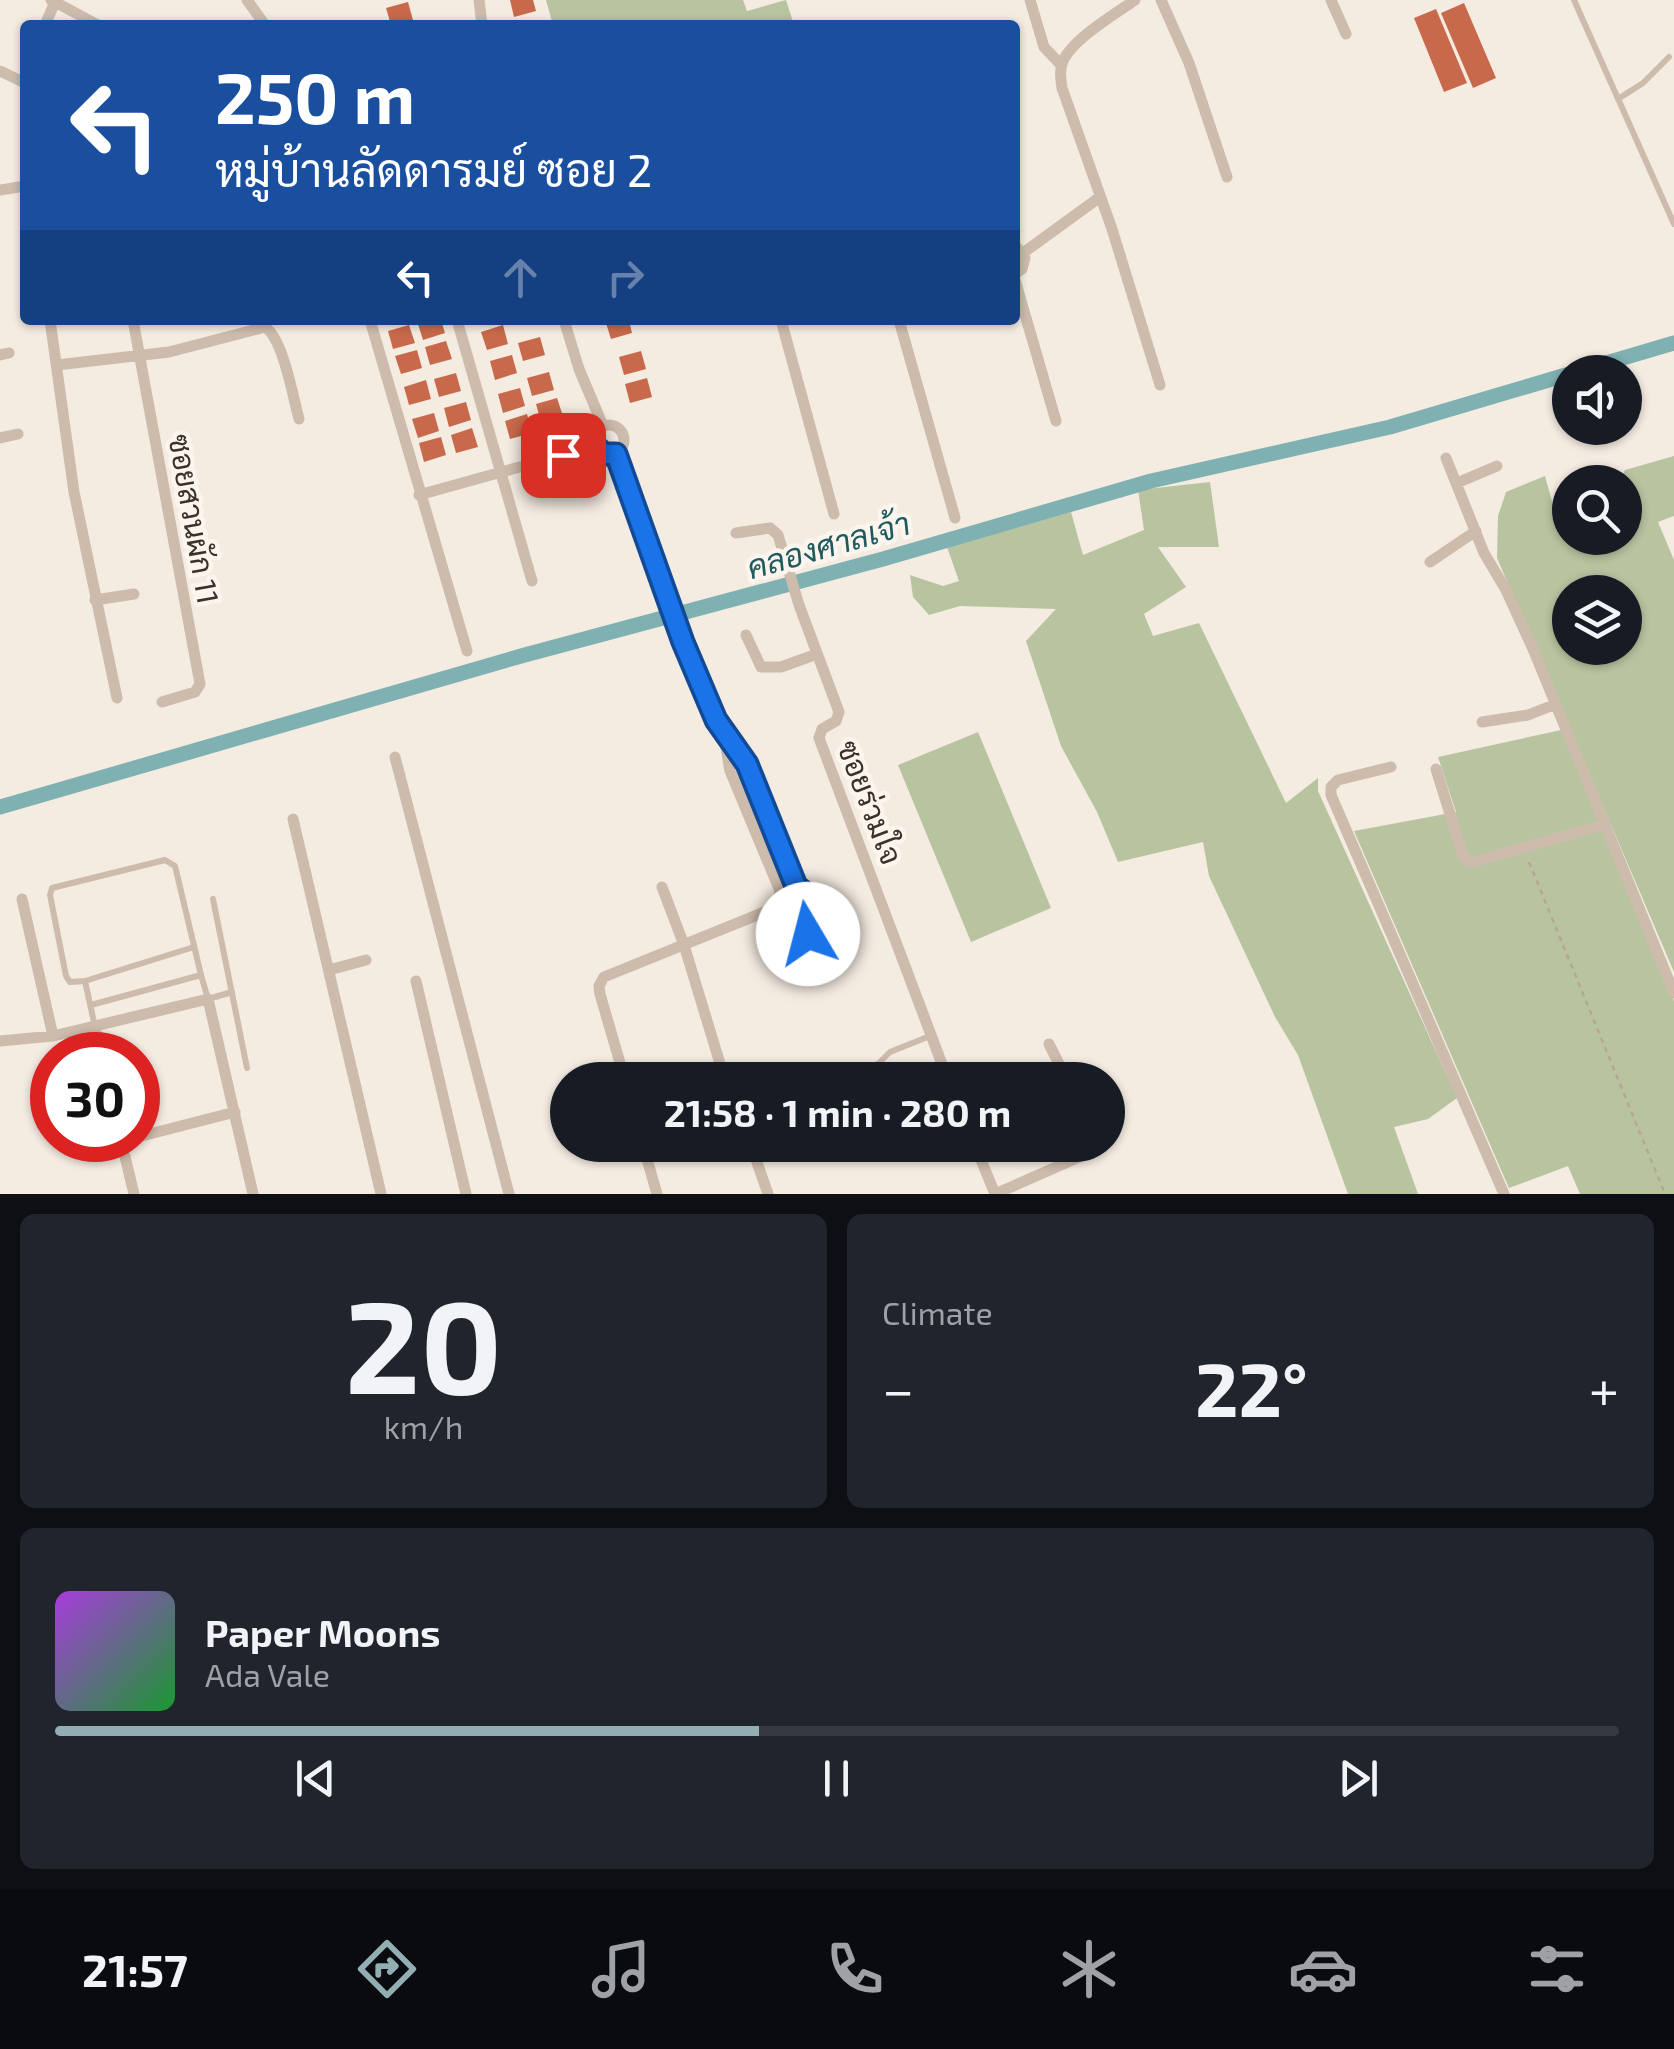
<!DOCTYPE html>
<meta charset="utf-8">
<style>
body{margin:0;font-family:"Exo 2",Sarabun,sans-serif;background:#20242c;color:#f1f3f6;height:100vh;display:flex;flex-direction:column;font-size:38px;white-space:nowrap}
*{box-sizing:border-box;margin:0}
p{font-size:32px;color:#9ea1a6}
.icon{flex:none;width:55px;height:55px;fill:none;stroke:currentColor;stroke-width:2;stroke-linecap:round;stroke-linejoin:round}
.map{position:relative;height:1194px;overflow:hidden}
.side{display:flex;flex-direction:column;gap:20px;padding:20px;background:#0d0f14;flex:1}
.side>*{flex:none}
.hud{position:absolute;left:20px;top:20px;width:1000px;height:305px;border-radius:10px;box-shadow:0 2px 8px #0004;background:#1a4fa0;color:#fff;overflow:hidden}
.fabs{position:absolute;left:1552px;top:355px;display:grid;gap:20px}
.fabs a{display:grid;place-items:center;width:90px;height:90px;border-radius:50%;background:#171b24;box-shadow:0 2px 8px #0004;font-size:50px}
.speed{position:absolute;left:30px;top:1032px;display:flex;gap:20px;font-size:50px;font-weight:700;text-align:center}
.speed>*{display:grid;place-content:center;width:130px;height:130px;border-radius:50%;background:#171b24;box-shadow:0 2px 8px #0004;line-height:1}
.speed .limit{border:15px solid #d22;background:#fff;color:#111}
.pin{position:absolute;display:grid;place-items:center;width:85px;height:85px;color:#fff;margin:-42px;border-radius:20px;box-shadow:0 5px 15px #0006}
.me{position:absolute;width:110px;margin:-55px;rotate:352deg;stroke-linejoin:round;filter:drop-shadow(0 0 8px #0008)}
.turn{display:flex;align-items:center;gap:35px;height:210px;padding:0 30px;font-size:45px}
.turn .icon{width:130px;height:130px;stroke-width:2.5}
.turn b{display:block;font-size:70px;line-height:85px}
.lanes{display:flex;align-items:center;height:95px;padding:0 30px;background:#0003;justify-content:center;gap:50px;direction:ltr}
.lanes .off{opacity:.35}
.big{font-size:75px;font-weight:700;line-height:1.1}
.side .card{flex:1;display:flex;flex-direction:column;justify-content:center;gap:15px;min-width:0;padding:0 35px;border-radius:15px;background:#20242c}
.side .dial{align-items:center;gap:0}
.dial b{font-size:130px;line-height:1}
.song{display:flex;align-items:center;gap:30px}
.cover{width:120px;height:120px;border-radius:15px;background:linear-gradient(135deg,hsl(280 70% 55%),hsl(130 70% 35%))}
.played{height:10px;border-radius:5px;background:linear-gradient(90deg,#92aeb2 45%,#363941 45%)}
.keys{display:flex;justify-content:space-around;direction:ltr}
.heat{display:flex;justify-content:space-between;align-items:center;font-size:55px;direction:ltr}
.side .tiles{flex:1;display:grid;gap:20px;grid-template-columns:1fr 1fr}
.card:last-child{grid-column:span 2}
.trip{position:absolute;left:550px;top:1062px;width:575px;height:100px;border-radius:50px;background:#171b24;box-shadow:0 2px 8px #0004;font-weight:700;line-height:100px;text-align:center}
.dock{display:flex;height:160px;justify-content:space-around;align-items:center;background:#090b0e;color:#9ea1a6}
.dock .icon{width:70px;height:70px}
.dock .current{color:#92aeb2}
.dock b{font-size:45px;color:#f1f3f6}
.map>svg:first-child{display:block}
.green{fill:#b8c4a0;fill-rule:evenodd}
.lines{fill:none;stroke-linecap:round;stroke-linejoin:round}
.canal{stroke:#7fb0b2;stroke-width:15}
.building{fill:#c8694b}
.path{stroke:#b9a596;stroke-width:2.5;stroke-dasharray:5 5;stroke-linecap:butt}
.lane{stroke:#cdbbac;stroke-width:6}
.street{stroke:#cdbbac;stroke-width:11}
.route-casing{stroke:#114b97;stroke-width:25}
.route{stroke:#1a73e8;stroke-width:18}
.labels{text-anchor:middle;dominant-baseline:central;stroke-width:9;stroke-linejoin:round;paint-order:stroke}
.street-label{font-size:30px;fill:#3b302b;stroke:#fbf5ee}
.water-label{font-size:32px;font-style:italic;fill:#1f5a5e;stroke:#fbf5ee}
</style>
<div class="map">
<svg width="1674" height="1194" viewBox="0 0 1674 1194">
<rect width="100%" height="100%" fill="#f4ebe1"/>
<path class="green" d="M546,0H743L747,11L786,0L794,25H553Z
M1674,456V516L1658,522L1674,560V972L1497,558L1498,516L1506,492L1545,476L1556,516L1570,513V538H1625V482H1619L1625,470ZM1570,592H1625V648H1570Z
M1210,482L1219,547H1158L1186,587L1144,614L1153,636L1199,623L1286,803L1318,778V791L1457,1098L1428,1119L1394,1127L1418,1194H1348L1298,1055L1275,1017L1209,876L1203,842L1118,862L1097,812L1061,746L1026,641L1056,609L960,606L929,615L913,597L910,575L943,586L959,581L947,547L1071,512L1083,555L1144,530L1138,490Z
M1561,730L1674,1001V1194H1580L1568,1166L1509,1188L1354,831L1456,812L1438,757Z
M978,732L1051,908L971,942L898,765Z"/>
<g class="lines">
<path class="canal" d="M0,807L521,656L883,559L1151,481L1390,427L1674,343"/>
</g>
<path class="building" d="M510,0H533L536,11L514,17Z
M408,2L413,20L391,25L386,8Z
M1464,3L1496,78L1473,88L1441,13Z
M1436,9L1467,83L1444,92L1414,18Z
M441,320L445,333L423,340L417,321Z
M605,320H629L632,333L611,339Z
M409,325L415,343L393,349L388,331Z
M503,325L508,344L487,350L481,332Z
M540,337L545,355L523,361L518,343Z
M446,341L452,359L430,365L425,347Z
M417,350L422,368L401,374L395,356Z
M641,351L646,369L624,375L619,357Z
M512,355L517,373L495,380L490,361Z
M549,372L554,390L532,396L527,378Z
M456,373L461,391L439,397L434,379Z
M647,378L652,397L630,403L625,384Z
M426,380L431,399L409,405L404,387Z
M520,388L525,406L503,413L498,394Z
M557,398L563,416L541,422L536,404Z
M466,402L471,420L449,427L444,408Z
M434,413L439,431L418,438L412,419Z
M527,414L532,433L510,439L505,421Z
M472,428L478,447L456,453L451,435Z
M441,437L446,455L424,462L419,443Z"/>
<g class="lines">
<path class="path" d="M1529,862L1665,1194"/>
<path class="lane" d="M1574,0L1674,224
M1618,99L1643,83L1669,57
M213,899L247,1068
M201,975L208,999L232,992
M85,981L95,1027
M91,1005L201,975L175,866L165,860L52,888L50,895L66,976L70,982L85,981L194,947
M852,1080L879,1063L890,1052L930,1036"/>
<path class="street" d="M51,0L98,25
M247,0L265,25
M479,0L482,25
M1030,0L1044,47L1061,65
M1135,0C1115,14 1069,41 1062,64C1059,72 1061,80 1062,88L1112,229L1160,385
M1161,0L1189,63L1227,177
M1331,0L1346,34
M45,25L55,2
M0,71L25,83
M0,190L25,186
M1015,245L1025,258L1022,269L1015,274
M1023,253L1100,197
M1015,280L1056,421
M50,320L74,492L117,698
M133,320L200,684L195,692L162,702
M370,320L467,651
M457,320L532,581
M564,320L579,369L603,426
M781,320L834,514
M899,320L955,518
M0,355L9,353
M57,365L169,352L265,327C283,338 293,397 299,419
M594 440a15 15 0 1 1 30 0a15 15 0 1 1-30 0Z
M0,438L18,434
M616,454L683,643L724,736L747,765L796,886
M1446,458L1484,553L1506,590L1533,649L1674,993
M1457,483L1497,466
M419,495L595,446
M736,533L770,528L778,535L799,605L839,712L836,721L822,729L819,738L948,1080
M1430,562L1476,531
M95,600L134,594
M746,635L761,667H781L817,654
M1482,722L1528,715L1556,704
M724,736L730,771L780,891L777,907L789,918L805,911L807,899L800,888L789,886L780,891
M395,757L509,1194
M1391,767L1338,780L1331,787V795L1504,1194
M1436,769L1463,856L1470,863L1606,824
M293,819L381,1194
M662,887L684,945L725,1080
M22,899L53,1036
M800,915L815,953
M329,970L366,960
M416,981L466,1194
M95,1027L101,1055
M0,1041L53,1036L208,999L253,1194
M1049,1044L1067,1080
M625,1080L600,994L599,986L604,977L777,907
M138,1137L235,1112
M121,1140L134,1194
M643,1145L657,1194
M751,1145L768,1194
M975,1145L995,1194
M995,1194L1093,1151L1097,1145"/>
</g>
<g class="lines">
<defs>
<path id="route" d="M563,455L595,446L604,454H616L683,642L716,720L747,764L796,886L805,893L807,905L800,915L808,934"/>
</defs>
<use href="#route" class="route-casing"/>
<use href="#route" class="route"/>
</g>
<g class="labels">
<g class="street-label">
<text transform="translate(195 519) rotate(80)">ซอยสวนผัก 11</text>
<text transform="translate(871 802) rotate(69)">ซอยร่วมใจ</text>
</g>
<g class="water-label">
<text transform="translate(828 544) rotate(-16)">คลองศาลเจ้า</text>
</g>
</g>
</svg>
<div class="fabs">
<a><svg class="icon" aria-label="sound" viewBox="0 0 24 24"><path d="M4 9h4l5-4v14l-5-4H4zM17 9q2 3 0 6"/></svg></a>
<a><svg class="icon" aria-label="search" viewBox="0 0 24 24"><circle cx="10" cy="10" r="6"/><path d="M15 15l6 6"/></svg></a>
<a><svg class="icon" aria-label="layers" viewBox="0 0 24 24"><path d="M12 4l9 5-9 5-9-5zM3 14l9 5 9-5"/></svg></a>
</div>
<div class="speed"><div class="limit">30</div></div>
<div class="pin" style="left:563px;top:455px;background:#d93025"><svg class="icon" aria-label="arrive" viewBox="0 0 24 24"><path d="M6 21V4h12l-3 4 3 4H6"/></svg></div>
<svg class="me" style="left:808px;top:934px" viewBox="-20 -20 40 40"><circle r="19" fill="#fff"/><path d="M0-13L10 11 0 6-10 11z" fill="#1a73e8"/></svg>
<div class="trip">21:58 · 1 min · 280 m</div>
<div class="hud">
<div class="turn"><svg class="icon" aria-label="left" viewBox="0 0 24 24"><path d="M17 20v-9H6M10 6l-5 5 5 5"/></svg><div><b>250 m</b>หมู่บ้านลัดดารมย์ ซอย 2</div></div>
<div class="lanes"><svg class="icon" aria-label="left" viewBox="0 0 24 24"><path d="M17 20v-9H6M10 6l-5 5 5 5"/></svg><svg class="icon off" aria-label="ahead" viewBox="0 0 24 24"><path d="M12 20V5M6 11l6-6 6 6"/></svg><svg class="icon off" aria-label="right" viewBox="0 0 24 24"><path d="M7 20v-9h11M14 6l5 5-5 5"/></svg></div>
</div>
</div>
<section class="side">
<div class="tiles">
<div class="card dial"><b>20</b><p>km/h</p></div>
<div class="card"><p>Climate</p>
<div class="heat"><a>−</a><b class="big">22°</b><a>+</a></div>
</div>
<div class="card">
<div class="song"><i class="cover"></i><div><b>Paper Moons</b><p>Ada Vale</p></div></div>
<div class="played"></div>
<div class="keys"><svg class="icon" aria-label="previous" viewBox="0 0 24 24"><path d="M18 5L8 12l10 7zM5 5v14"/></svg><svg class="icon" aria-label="pause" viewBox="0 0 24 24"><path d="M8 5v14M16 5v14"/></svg><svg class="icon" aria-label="next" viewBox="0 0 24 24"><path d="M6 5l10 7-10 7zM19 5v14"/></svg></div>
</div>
</div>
</section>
<nav class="dock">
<b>21:57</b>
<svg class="icon current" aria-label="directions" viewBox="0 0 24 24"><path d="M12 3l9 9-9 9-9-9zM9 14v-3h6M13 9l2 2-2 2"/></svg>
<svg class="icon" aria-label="music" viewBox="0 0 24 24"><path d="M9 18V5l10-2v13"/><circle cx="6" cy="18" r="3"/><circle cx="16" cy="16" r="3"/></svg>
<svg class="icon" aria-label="phone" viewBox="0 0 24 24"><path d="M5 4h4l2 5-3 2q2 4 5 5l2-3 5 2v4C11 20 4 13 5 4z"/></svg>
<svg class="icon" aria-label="climate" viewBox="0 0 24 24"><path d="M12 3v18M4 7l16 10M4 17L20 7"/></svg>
<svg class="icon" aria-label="car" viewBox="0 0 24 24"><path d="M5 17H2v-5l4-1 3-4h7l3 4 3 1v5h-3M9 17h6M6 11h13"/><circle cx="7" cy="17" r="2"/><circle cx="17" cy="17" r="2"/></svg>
<svg class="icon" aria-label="filters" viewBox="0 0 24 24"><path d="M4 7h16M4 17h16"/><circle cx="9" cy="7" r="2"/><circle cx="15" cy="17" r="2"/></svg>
</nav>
